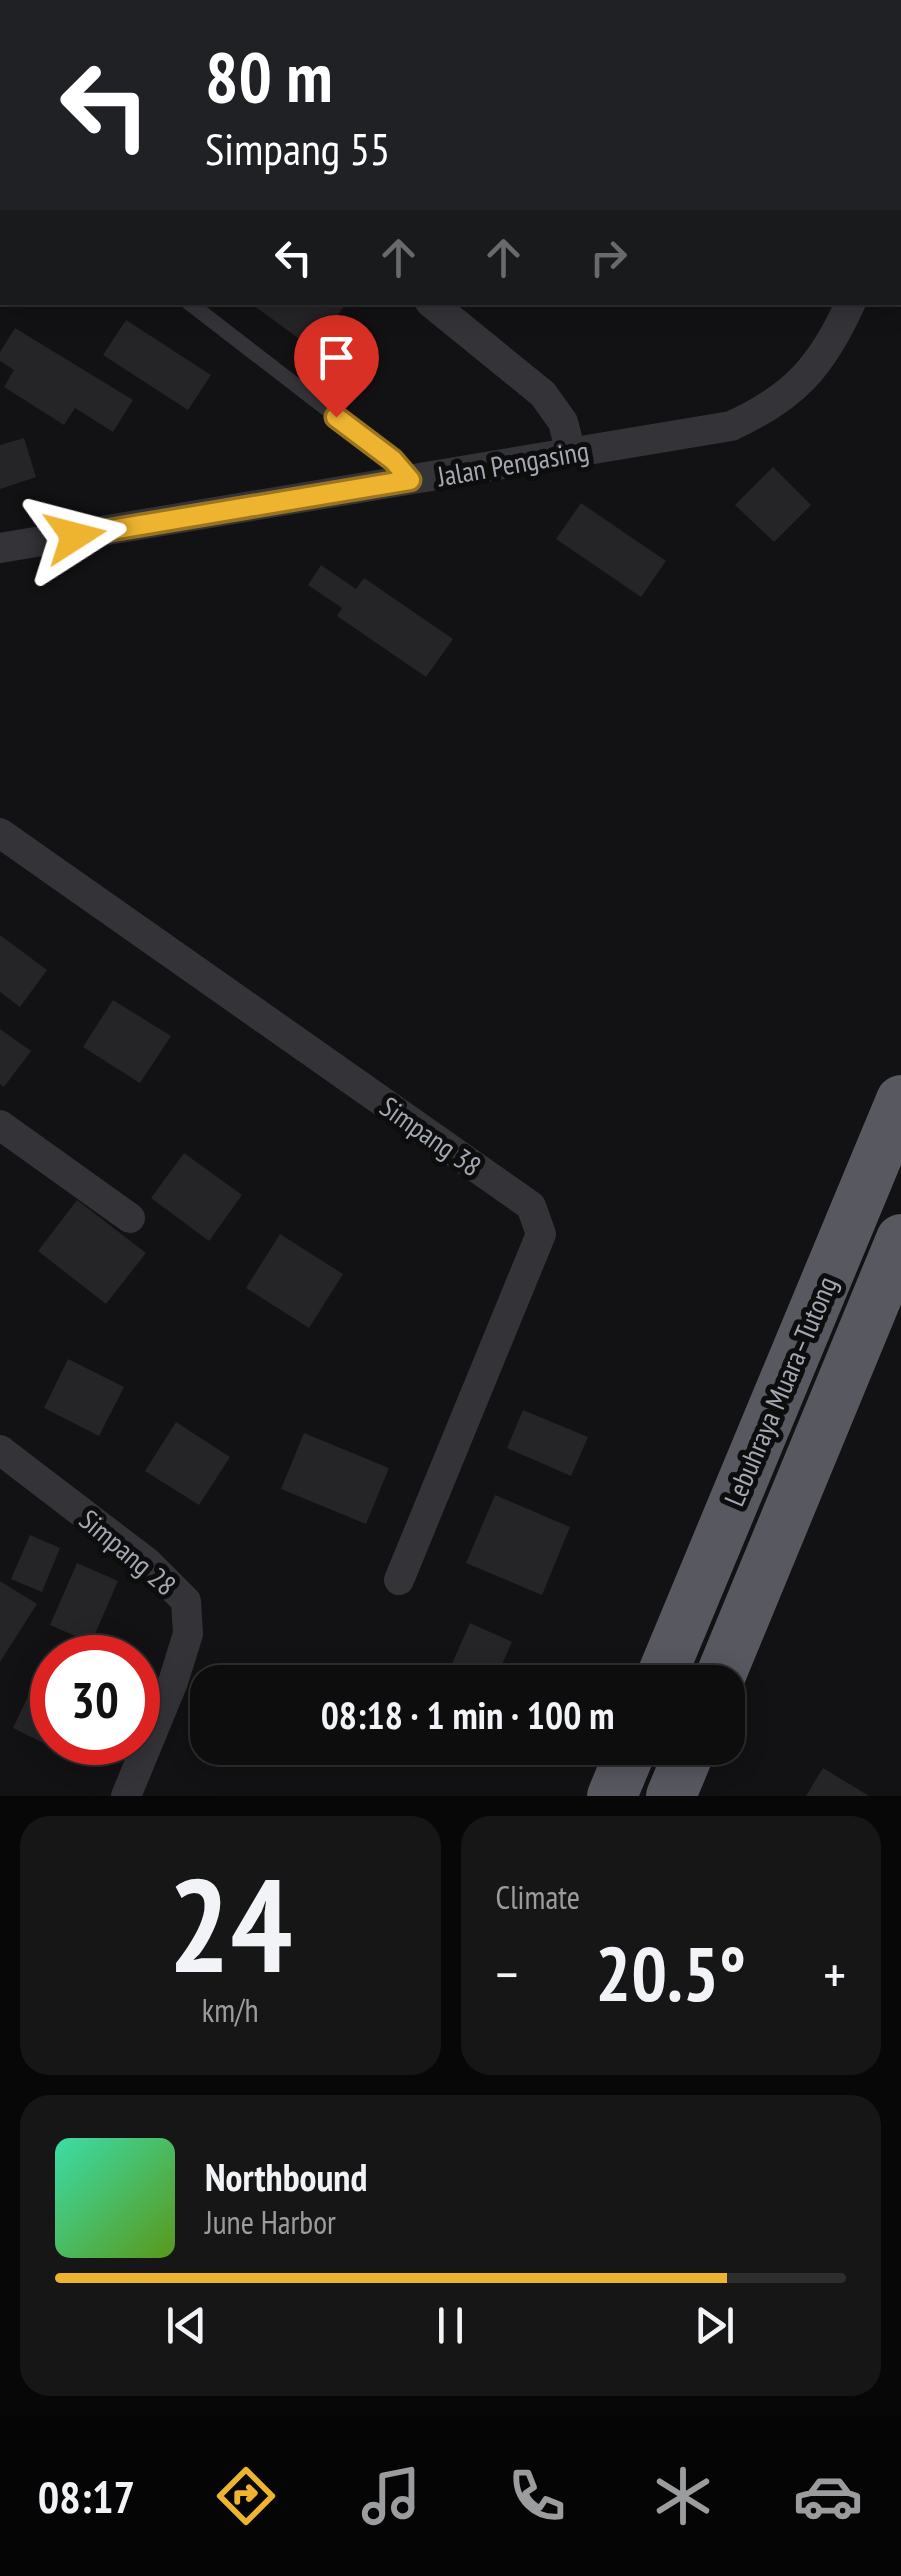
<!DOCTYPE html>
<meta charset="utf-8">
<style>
body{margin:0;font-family:"PT Sans Narrow",sans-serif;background:#171617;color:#f1f3f6;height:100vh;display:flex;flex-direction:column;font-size:38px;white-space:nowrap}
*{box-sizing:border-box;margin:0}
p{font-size:32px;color:#9b9c9e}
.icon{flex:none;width:55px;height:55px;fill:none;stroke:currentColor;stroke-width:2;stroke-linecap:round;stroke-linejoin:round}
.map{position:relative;height:1796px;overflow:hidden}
.side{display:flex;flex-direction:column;gap:20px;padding:20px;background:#080708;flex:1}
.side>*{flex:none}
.banner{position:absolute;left:0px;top:0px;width:902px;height:305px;box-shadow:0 5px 25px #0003,0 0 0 2px #2e2d2e;background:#202124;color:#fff;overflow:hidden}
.speed{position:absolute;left:30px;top:1635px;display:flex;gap:20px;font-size:50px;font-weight:700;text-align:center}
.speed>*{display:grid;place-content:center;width:130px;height:130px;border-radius:50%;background:#0e0d0e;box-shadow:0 5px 25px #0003,0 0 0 2px #2e2d2e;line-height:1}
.speed .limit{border:15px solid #d22;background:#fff;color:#111}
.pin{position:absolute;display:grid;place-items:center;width:85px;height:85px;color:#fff;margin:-102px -42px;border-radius:50% 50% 50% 0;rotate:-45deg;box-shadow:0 0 10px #0007}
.pin .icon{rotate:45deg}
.me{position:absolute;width:110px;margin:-55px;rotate:81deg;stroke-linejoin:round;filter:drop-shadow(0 0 8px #0008)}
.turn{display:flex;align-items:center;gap:35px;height:210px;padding:0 40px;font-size:45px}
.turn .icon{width:130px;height:130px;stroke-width:2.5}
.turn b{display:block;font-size:70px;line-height:85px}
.lanes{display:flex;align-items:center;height:95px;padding:0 40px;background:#0003;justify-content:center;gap:50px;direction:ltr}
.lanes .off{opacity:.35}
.big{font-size:75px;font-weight:700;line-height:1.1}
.side .tile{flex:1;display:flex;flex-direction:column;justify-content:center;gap:15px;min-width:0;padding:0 35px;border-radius:30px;background:#171617}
.side .dial{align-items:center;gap:0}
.dial b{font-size:130px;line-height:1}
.song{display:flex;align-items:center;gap:30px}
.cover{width:120px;height:120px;border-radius:15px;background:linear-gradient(135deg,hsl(160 70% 55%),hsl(90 70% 35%))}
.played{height:10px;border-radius:5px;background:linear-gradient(90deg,#eeb32f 85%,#2e2d2e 85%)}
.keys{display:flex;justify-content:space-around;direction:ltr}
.heat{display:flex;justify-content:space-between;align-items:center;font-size:55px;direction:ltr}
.side .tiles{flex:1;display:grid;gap:20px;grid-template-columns:1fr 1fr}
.tile:last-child{grid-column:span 2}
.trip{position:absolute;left:190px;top:1665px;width:555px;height:100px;border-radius:30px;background:#0e0d0e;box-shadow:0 5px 25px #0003,0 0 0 2px #2e2d2e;font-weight:700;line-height:100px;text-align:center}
.tabs{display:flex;height:160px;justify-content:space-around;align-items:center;background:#060506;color:#9b9c9e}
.tabs .icon{width:70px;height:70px}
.tabs .selected{color:#eeb32f}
.tabs b{font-size:45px;color:#f1f3f6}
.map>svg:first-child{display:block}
.building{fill:#252427}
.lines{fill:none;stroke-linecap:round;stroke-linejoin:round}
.service{stroke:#333338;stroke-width:15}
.minor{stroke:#333338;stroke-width:30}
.trunk{stroke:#575860;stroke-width:50}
.route-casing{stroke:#9b741f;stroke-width:25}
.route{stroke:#eeb32f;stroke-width:18}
.labels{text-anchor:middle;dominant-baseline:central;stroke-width:10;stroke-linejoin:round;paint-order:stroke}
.street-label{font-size:28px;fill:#a3a8b3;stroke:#0d0d0e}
</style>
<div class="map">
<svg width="901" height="1796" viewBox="0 0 901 1796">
<rect width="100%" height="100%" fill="#121113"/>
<path class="building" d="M249,302H344L346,304L313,349Z
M126,320L211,375L188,410L103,355Z
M15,328L133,400L113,432L75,408L64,425L4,387L14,370L0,361V352Z
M24,438L36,477L0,489V445Z
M773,467L811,505L774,542L735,505Z
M581,503L666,561L641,597L556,539Z
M321,565L356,589L364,578L453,639L426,677L337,616L342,608L308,585Z
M0,935L47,970L20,1007L0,992Z
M113,1000L171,1036L140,1083L83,1047Z
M0,1029L31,1051L4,1087L0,1084Z
M184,1153L242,1195L209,1241L151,1198Z
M77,1200L146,1253L106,1304L38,1251Z
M280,1234L343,1274L309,1328L246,1288Z
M68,1359L124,1387L99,1436L44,1408Z
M523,1410L588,1437L571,1476L507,1448Z
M176,1422L230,1457L199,1505L145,1471Z
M304,1433L389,1468L366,1524L281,1489Z
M495,1495L570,1527L542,1595L466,1563Z
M30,1535L60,1548L42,1592L11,1579Z
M77,1563L118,1581L91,1643L50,1625Z
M0,1581L37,1604L0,1662Z
M470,1623L512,1642L494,1682H483L450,1668Z
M40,1671L52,1677V1742H71L66,1754L13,1728Z
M823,1768L869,1796H806Z"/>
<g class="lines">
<path class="service" d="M767,0L770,2
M900,110L901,111
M188,302L393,460L410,480"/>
<path class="minor" d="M900,193L901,191
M430,302L543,394L563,422L571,453
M0,548L731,426C795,397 822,366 851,302
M0,833L531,1206L541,1234L399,1580
M0,1125L130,1218
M0,1450L148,1563L186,1601L188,1634L173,1682L126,1796"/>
<path class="trunk" d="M659,1682L901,1100
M718,1682L901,1239
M612,1796L632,1748
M671,1796L691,1748"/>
</g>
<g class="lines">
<defs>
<path id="route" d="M75,536L410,480L393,460L336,417"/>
</defs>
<use href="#route" class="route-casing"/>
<use href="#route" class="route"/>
</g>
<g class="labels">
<g class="street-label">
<text transform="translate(513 463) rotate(-10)">Jalan Pengasing</text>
<text transform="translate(431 1136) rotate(35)">Simpang 38</text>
<text transform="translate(780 1391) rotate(-67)">Lebuhraya Muara–Tutong</text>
<text transform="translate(128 1552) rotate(40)">Simpang 28</text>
</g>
</g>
</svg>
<div class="speed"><div class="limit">30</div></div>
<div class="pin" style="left:336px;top:417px;background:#d93025"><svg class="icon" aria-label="arrive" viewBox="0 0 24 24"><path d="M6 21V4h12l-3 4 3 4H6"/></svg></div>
<svg class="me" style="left:75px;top:536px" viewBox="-20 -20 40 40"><path d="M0-17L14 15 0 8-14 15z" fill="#eeb32f" stroke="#fff" stroke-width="4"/></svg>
<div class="trip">08:18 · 1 min · 100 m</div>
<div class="banner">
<div class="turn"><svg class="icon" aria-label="left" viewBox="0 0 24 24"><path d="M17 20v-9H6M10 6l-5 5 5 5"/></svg><div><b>80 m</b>Simpang 55</div></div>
<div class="lanes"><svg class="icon" aria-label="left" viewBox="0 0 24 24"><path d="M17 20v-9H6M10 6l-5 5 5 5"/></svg><svg class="icon off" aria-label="ahead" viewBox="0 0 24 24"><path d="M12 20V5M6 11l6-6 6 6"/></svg><svg class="icon off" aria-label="ahead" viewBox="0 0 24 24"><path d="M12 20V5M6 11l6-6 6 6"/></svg><svg class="icon off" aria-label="right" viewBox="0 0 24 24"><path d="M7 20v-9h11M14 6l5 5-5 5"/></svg></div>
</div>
</div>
<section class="side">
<div class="tiles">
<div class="tile dial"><b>24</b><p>km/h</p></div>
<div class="tile"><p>Climate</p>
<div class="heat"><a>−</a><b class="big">20.5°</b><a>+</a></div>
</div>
<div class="tile">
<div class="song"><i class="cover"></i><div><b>Northbound</b><p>June Harbor</p></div></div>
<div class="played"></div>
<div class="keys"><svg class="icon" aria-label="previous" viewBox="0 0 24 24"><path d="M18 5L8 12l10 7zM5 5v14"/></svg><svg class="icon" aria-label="pause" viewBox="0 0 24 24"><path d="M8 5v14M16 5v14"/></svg><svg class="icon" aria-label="next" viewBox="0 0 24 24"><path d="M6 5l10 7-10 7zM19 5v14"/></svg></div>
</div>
</div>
</section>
<nav class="tabs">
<b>08:17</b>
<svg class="icon selected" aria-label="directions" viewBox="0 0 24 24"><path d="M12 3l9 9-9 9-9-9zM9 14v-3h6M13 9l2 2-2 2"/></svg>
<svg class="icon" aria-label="music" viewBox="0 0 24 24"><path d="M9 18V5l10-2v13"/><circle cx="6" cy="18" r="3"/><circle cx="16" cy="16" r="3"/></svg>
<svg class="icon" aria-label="phone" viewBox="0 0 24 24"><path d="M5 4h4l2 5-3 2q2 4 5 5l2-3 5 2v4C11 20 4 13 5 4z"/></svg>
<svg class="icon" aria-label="climate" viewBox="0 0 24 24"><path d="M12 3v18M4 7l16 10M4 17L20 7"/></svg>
<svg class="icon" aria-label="car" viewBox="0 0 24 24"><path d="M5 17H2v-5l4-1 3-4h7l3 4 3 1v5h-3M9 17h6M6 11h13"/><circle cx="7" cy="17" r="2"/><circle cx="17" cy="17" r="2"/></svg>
</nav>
